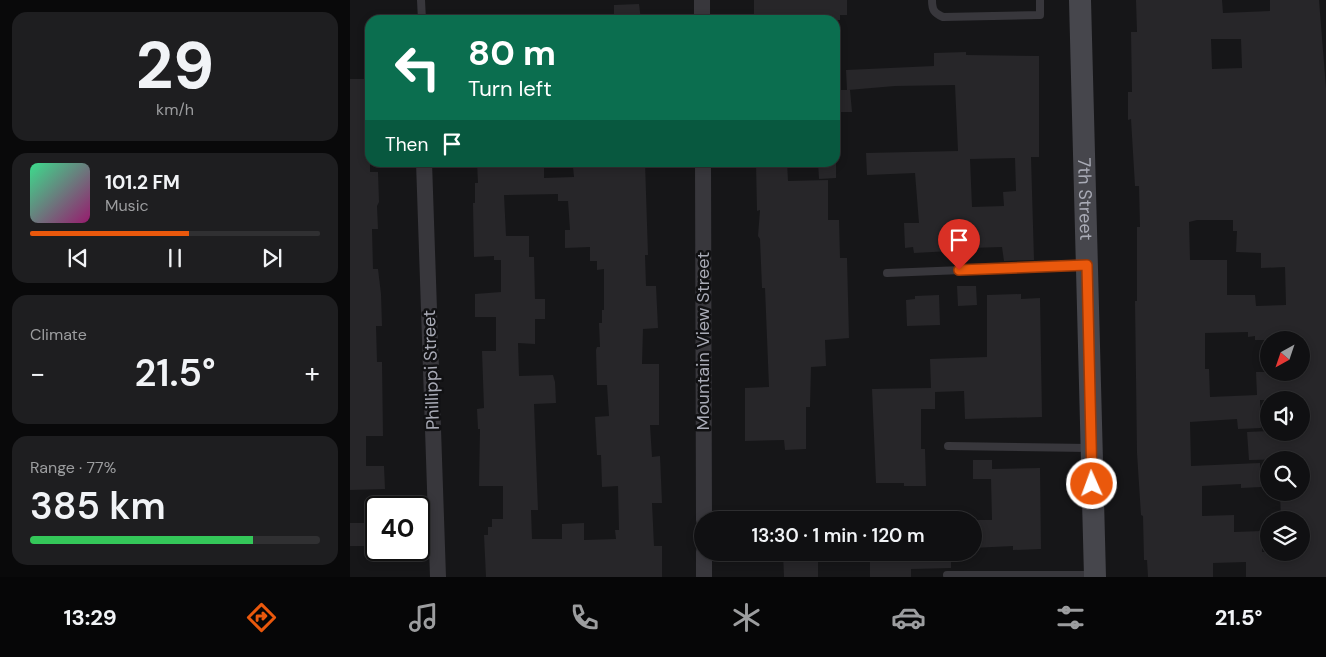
<!DOCTYPE html>
<meta charset="utf-8">
<style>
body{margin:0;font-family:"DM Sans",sans-serif;background:#1e1e20;color:#f1f3f6;height:100vh;display:flex;flex-direction:column;font-size:19px;white-space:nowrap}
*{box-sizing:border-box;margin:0}
p{font-size:16px;color:#9c9d9f}
.icon{flex:none;width:28px;height:28px;fill:none;stroke:currentColor;stroke-width:2;stroke-linecap:round;stroke-linejoin:round}
.map{position:relative;flex:1;overflow:hidden}
.side{display:flex;flex-direction:column;gap:12px;padding:12px;background:#09090a;width:350px}
.side>*{flex:none}
.guide{position:absolute;left:15px;top:15px;width:475px;height:152px;border-radius:15px;box-shadow:0 2px 8px #0003,0 0 0 1px #303032;background:#0b6e4f;color:#fff;overflow:hidden}
.needle{width:32px;rotate:220deg}
.tools{position:absolute;left:910px;top:331px;display:grid;gap:10px}
.tools a{display:grid;place-items:center;width:50px;height:50px;border-radius:50%;background:#101012;box-shadow:0 2px 8px #0003,0 0 0 1px #303032;font-size:25px}
.speed{position:absolute;left:15px;top:496px;display:flex;gap:10px;font-size:25px;font-weight:700;text-align:center}
.speed>*{display:grid;place-content:center;width:65px;height:65px;border-radius:50%;background:#101012;box-shadow:0 2px 8px #0003,0 0 0 1px #303032;line-height:1}
.speed .limit{border:2px solid #111;border-radius:8px;background:#fff;color:#111}
.pin{position:absolute;display:grid;place-items:center;width:42px;height:42px;color:#fff;margin:-51px -21px;border-radius:50% 50% 50% 0;rotate:-45deg;box-shadow:0 0 5px #0007}
.pin .icon{rotate:45deg}
.me{position:absolute;width:55px;margin:-28px;rotate:358deg;stroke-linejoin:round;filter:drop-shadow(0 0 4px #0008)}
.turn{display:flex;align-items:center;gap:18px;height:105px;padding:0 20px;font-size:22px}
.turn .icon{width:65px;height:65px;stroke-width:2.5}
.turn b{display:block;font-size:35px;line-height:42px}
.then{display:flex;align-items:center;height:48px;padding:0 20px;background:#0003;gap:10px;font-size:19px}
.big{font-size:38px;font-weight:600;line-height:1.1}
.side .card{flex:1;display:flex;flex-direction:column;justify-content:center;gap:8px;min-width:0;padding:0 18px;border-radius:15px;background:#1e1e20}
.side .dial{align-items:center;gap:0}
.dial b{font-size:65px;line-height:1}
.song{display:flex;align-items:center;gap:15px}
.cover{width:60px;height:60px;border-radius:8px;background:linear-gradient(135deg,hsl(150 70% 55%),hsl(320 70% 35%))}
.played{height:5px;border-radius:2px;background:linear-gradient(90deg,#ea580c 55%,#303032 55%)}
.keys{display:flex;justify-content:space-around;direction:ltr}
.heat{display:flex;justify-content:space-between;align-items:center;font-size:28px;direction:ltr}
.charge{height:8px;border-radius:4px;background:linear-gradient(90deg,#34c759 77%,#303032 0)}
.trip{position:absolute;left:344px;top:511px;width:288px;height:50px;border-radius:25px;background:#101012;box-shadow:0 2px 8px #0003,0 0 0 1px #303032;font-weight:600;line-height:50px;text-align:center}
.menu{display:flex;height:80px;justify-content:space-around;align-items:center;background:#060607;color:#9c9d9f}
.menu .icon{width:35px;height:35px}
.menu .on{color:#ea580c}
.menu b{font-size:22px;color:#f1f3f6}
main{display:flex;flex:1;min-height:0}
.map>svg:first-child{display:block}
.building{fill:#272629;fill-rule:evenodd}
.lines{fill:none;stroke-linecap:round;stroke-linejoin:round}
.lane{stroke:#38373c;stroke-width:8}
.street{stroke:#38373c;stroke-width:16}
.secondary{stroke:#46464c;stroke-width:22}
.route-casing{stroke:#983908;stroke-width:12}
.route{stroke:#ea580c;stroke-width:9}
.labels{text-anchor:middle;dominant-baseline:central;stroke-width:5;stroke-linejoin:round;paint-order:stroke}
.street-label{font-size:18px;fill:#a9abb6;stroke:#111113}
</style>
<main>
<section class="side">
<div class="card dial"><b>29</b><p>km/h</p></div>
<div class="card">
<div class="song"><i class="cover"></i><div><b>101.2 FM</b><p>Music</p></div></div>
<div class="played"></div>
<div class="keys"><svg class="icon" aria-label="previous" viewBox="0 0 24 24"><path d="M18 5L8 12l10 7zM5 5v14"/></svg><svg class="icon" aria-label="pause" viewBox="0 0 24 24"><path d="M8 5v14M16 5v14"/></svg><svg class="icon" aria-label="next" viewBox="0 0 24 24"><path d="M6 5l10 7-10 7zM19 5v14"/></svg></div>
</div>
<div class="card"><p>Climate</p>
<div class="heat"><a>−</a><b class="big">21.5°</b><a>+</a></div>
</div>
<div class="card"><p>Range · 77%</p><b class="big">385 km</b><div class="charge"></div></div>
</section>
<div class="map">
<svg width="976" height="577" viewBox="0 0 976 577">
<rect width="100%" height="100%" fill="#161618"/>
<path class="building" d="M404,0H497V15H490V20H404Z
M786,0H872L873,13L920,11V0H969L976,88V577H896V562L863,563V577H798L797,560H794L793,516L791,515L787,453L785,301H787V227H790L789,186H785L781,119L778,120V92H782L781,32H787ZM861,39H891L892,68L862,69ZM847,220H883V231H887L886,252L911,253V268L935,267L936,305L906,306L905,295H877V260H840L839,222ZM898,332V337L905,336V340H951V372H906L907,395L860,397L859,369H855V333ZM910,400H951V435H921L919,431L897,432L899,460L951,459V492H930L931,520H951V552H912V531L884,532V515L852,516V486L891,484V488L911,487L910,463L841,466L840,422L887,419L888,429L911,428Z
M289,4L291,20H264V5Z
M616,52V55L689,56V157H681L684,260L654,261L652,247L620,248V253H601V251L564,253L563,247L555,248L554,223H569L565,173L517,175L516,153L608,151L605,85L545,86L498,90H500L502,112H485V90H497L496,70L584,66V53ZM665,158L666,191L653,192L654,206L622,207L620,159Z
M0,79H20V172H28L29,202L27,206L28,229H22L23,269H28L31,294L32,326H26L27,362H32L33,436H16V466H34L35,489L0,490Z
M127,162H194V178L224,177L223,167H235V162H295L298,255H295L296,286H306L308,328L293,329L292,364H309V425H300L302,457L310,456L312,503H302L304,546H312V577H136L134,535H138V527H142V519H153V486H129L130,429H128L127,409L134,408L132,351H146V317H125V294L151,292V260H144V256L124,257L123,203H125V183H128ZM208,194V201H218L220,230H215V248L240,247V261H247V270L254,269V310H252V323H249L250,347H247L246,350L247,385H257L259,416L245,417L247,455H251L252,487L268,486L269,530H265L266,539L234,540V523L212,524V539H182L181,510H188L184,404L206,403L205,382L203,375L169,376L168,343L185,344V319H195V299H185L184,257H179V236H156L154,195Z
M406,162H437L438,181L478,180V220H489L490,258H497L499,338L475,340L476,366L461,367L460,407H456V449L435,450L434,440L395,441V388L419,387L415,288H412L410,239L408,236L410,210L407,211Z
M468,162H486V178L469,179Z
M607,286H626L627,305L608,306Z
M671,294V299L690,298L692,417L615,419L614,391L585,392V409H571V449H575L576,486H554V483H526L522,389L581,388L580,359L637,357V295Z
M589,295L590,325L557,326L556,300L565,299V296Z
M623,460H642V469L690,468L691,549L663,550V546L622,548V520H642L641,479H623Z
M0,523H26V546H0Z
M433,552H468V577H434Z
M601,552V568L561,569V577H520V553Z"/>
<g class="lines">
<path class="lane" d="M71,0L72,20
M582,0C582,10 584,13 593,17L690,15V0
M537,273L735,265
M598,446L739,448
M597,575H743"/>
<path class="street" d="M352,0V20
M74,162L88,577
M353,162L354,520
M354,552V577"/>
<path class="secondary" id="s1" d="M730,0L745,577"/>
</g>
<g class="lines">
<defs>
<path id="route" d="M609,270L737,265L742,484"/>
</defs>
<use href="#route" class="route-casing"/>
<use href="#route" class="route"/>
</g>
<g class="labels">
<g class="street-label">
<text stroke="none"><textPath href="#s1" startOffset="199">7th Street</textPath></text>
<text transform="translate(353 341) rotate(-90)">Mountain View Street</text>
<text transform="translate(81 370) rotate(-92)">Phillippi Street</text>
</g>
</g>
</svg>
<div class="tools">
<a><svg class="needle" viewBox="-14 -14 28 28"><path d="M0-13l5 13h-10z" fill="#e53935"/><path d="M0 13l5-13h-10z" fill="#9c9d9f"/></svg></a>
<a><svg class="icon" aria-label="sound" viewBox="0 0 24 24"><path d="M4 9h4l5-4v14l-5-4H4zM17 9q2 3 0 6"/></svg></a>
<a><svg class="icon" aria-label="search" viewBox="0 0 24 24"><circle cx="10" cy="10" r="6"/><path d="M15 15l6 6"/></svg></a>
<a><svg class="icon" aria-label="layers" viewBox="0 0 24 24"><path d="M12 4l9 5-9 5-9-5zM3 14l9 5 9-5"/></svg></a>
</div>
<div class="speed"><div class="limit">40</div></div>
<div class="pin" style="left:609px;top:270px;background:#d93025"><svg class="icon" aria-label="arrive" viewBox="0 0 24 24"><path d="M6 21V4h12l-3 4 3 4H6"/></svg></div>
<svg class="me" style="left:742px;top:484px" viewBox="-20 -20 40 40"><circle r="17" fill="#ea580c" stroke="#fff" stroke-width="3"/><path d="M0-11L8 9 0 5-8 9z" fill="#fff"/></svg>
<div class="trip">13:30 · 1 min · 120 m</div>
<div class="guide">
<div class="turn"><svg class="icon" aria-label="left" viewBox="0 0 24 24"><path d="M17 20v-9H6M10 6l-5 5 5 5"/></svg><div><b>80 m</b>Turn left</div></div>
<div class="then">Then<svg class="icon" aria-label="arrive" viewBox="0 0 24 24"><path d="M6 21V4h12l-3 4 3 4H6"/></svg></div>
</div>
</div>
</main>
<nav class="menu">
<b>13:29</b>
<svg class="icon on" aria-label="directions" viewBox="0 0 24 24"><path d="M12 3l9 9-9 9-9-9zM9 14v-3h6M13 9l2 2-2 2"/></svg>
<svg class="icon" aria-label="music" viewBox="0 0 24 24"><path d="M9 18V5l10-2v13"/><circle cx="6" cy="18" r="3"/><circle cx="16" cy="16" r="3"/></svg>
<svg class="icon" aria-label="phone" viewBox="0 0 24 24"><path d="M5 4h4l2 5-3 2q2 4 5 5l2-3 5 2v4C11 20 4 13 5 4z"/></svg>
<svg class="icon" aria-label="climate" viewBox="0 0 24 24"><path d="M12 3v18M4 7l16 10M4 17L20 7"/></svg>
<svg class="icon" aria-label="car" viewBox="0 0 24 24"><path d="M5 17H2v-5l4-1 3-4h7l3 4 3 1v5h-3M9 17h6M6 11h13"/><circle cx="7" cy="17" r="2"/><circle cx="17" cy="17" r="2"/></svg>
<svg class="icon" aria-label="filters" viewBox="0 0 24 24"><path d="M4 7h16M4 17h16"/><circle cx="9" cy="7" r="2"/><circle cx="15" cy="17" r="2"/></svg>
<b>21.5°</b>
</nav>
